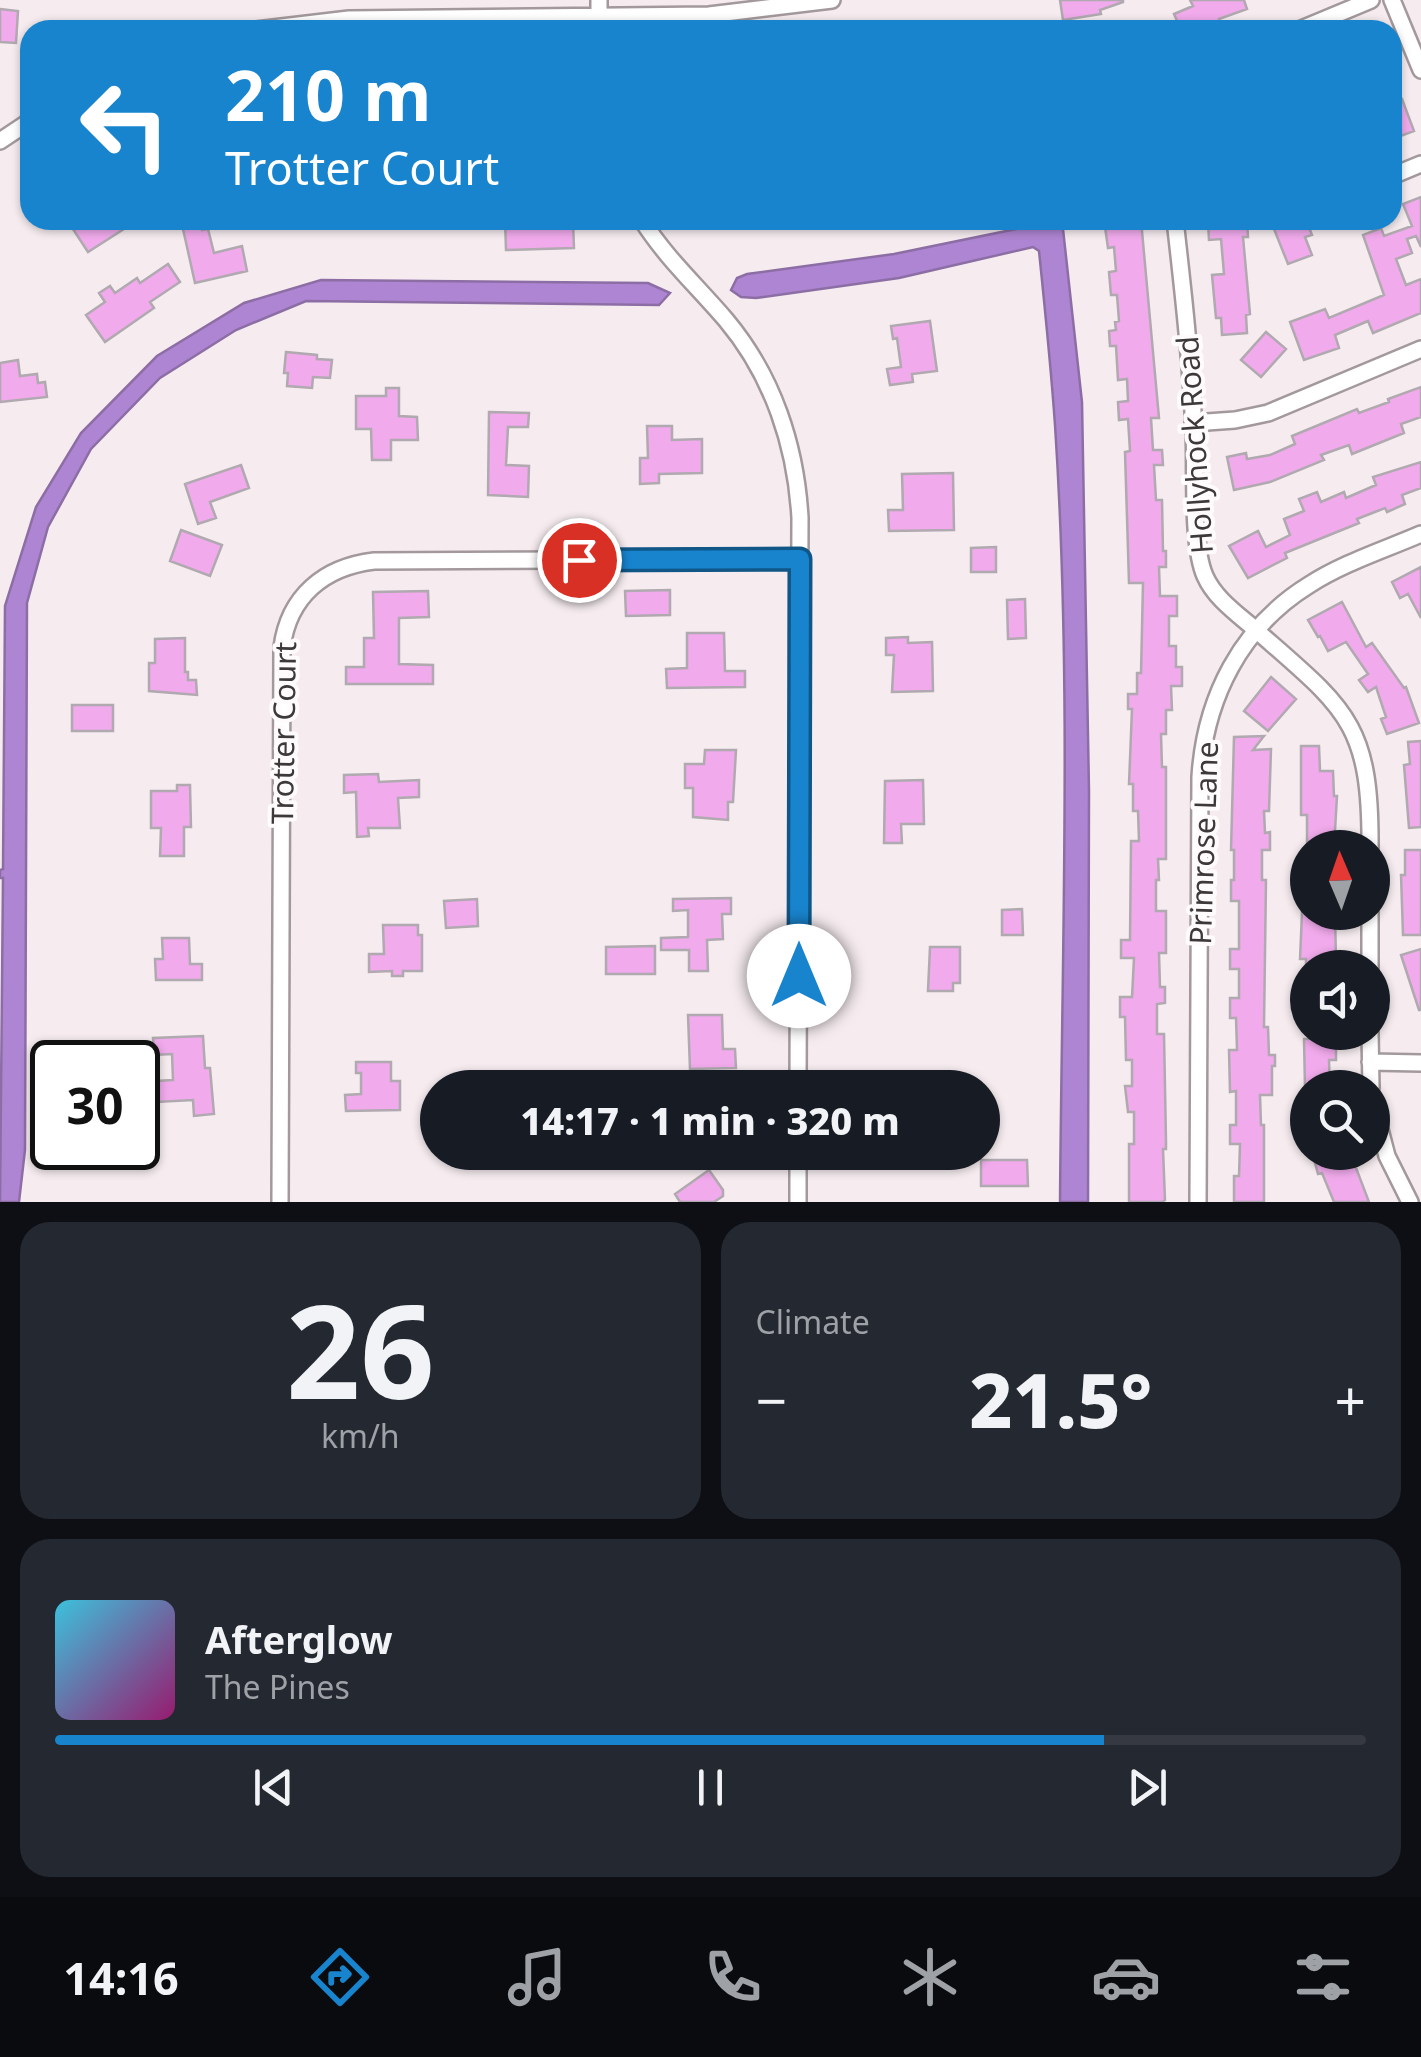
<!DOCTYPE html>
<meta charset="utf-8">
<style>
body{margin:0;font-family:"Noto Sans",sans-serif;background:#242831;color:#f1f3f6;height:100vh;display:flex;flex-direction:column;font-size:38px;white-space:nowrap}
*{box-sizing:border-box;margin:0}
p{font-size:32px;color:#9ea1a6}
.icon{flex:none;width:55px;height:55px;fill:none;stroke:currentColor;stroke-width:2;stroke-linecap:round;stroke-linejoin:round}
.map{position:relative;height:1202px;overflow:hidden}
.sheet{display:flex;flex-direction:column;gap:20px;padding:20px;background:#0d0f14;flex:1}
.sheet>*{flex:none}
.banner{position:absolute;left:20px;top:20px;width:1382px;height:210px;border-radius:30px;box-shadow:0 2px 8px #0004;background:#1984ce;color:#fff;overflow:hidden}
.needle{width:65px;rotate:358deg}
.buttons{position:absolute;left:1290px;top:830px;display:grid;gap:20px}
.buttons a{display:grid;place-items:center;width:100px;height:100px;border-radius:50%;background:#171b24;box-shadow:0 2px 8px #0004;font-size:50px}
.speed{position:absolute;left:30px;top:1040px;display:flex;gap:20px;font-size:50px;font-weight:700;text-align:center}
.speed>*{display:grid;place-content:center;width:130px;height:130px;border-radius:50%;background:#171b24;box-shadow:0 2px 8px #0004;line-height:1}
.speed .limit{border:5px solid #111;border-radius:15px;background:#fff;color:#111}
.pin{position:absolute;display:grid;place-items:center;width:85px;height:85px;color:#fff;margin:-42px;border:5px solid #fff;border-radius:50%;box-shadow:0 2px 10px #0007}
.me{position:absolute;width:110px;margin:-55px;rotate:0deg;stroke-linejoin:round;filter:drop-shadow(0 0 8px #0008)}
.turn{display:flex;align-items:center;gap:35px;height:210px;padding:0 40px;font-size:45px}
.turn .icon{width:130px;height:130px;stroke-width:2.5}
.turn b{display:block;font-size:70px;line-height:85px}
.big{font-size:75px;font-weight:800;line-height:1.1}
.sheet .card{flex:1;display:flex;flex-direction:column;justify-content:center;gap:15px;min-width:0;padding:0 35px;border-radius:30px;background:#242831}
.sheet .dial{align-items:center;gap:0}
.dial b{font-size:130px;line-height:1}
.song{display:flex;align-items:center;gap:30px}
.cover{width:120px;height:120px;border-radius:15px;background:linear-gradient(135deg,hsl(190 70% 55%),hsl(320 70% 35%))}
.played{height:10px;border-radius:5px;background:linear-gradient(90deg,#1984ce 80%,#363941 80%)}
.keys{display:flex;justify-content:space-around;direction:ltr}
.heat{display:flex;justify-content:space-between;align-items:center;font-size:55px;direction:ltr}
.sheet .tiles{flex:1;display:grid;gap:20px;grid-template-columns:1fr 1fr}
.card:last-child{grid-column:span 2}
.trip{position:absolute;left:420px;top:1070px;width:580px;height:100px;border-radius:50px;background:#171b24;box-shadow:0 2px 8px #0004;font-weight:800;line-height:100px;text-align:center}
.tabs{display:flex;height:160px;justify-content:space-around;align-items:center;background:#090b0e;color:#9ea1a6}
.tabs .icon{width:70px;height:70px}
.tabs .active{color:#1984ce}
.tabs b{font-size:45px;color:#f1f3f6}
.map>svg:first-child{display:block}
.water{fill:#ae85d2;stroke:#8c6ea5;stroke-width:2.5}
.building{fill:#f1aaec;stroke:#b0a9af;stroke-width:2.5}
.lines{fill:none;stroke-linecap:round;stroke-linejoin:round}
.minor-casing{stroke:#a3999d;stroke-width:20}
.minor{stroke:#fff;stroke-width:15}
.route-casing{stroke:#105686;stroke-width:25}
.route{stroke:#1984ce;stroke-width:18}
.labels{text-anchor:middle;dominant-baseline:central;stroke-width:8;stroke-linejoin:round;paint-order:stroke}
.street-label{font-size:30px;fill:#3d393b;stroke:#fffbfd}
</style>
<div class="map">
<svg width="1421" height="1202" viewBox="0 0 1421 1202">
<rect width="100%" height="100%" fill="#f6ecf0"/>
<path class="water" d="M1031,220H1062L1082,402L1089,791L1088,1202H1060C1062,944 1072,683 1055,425C1051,367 1045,309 1039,251L1033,247L899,278L756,298L741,297L731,290L737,278L747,274L894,254L1026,227Z
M321,280L648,283L670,293L659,305L306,301L236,330L160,378L91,449L48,527L27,603L25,1150L19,1202H0L3,878H0V870L3,869L5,606L36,507L81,433L157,356L244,303Z"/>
<path class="building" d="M1060,0H1123V2L1100,10L1101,14L1063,20Z
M1190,0H1244L1247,9L1219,19L1224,30H1181L1174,14L1193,6Z
M0,9L18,11L16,43L0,42Z
M1402,99L1414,131L1398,137L1392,124V102Z
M1421,197V247L1416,236L1407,239L1412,253L1396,259L1406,285L1421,279V313L1373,333L1368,321L1335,335L1339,348L1304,360L1290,322L1325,309L1329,318L1384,295L1363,235L1381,228L1384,236L1412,226L1403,204Z
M67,220H138L88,252Z
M181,220H200L202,230L208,229L214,253L242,246L247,271L195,283Z
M505,220H573L574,248L506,250Z
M1104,220H1141L1159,418H1151L1153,450H1162L1163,465H1154L1156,500H1162L1163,551H1166V567H1159L1160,596H1177V616H1169V646H1176V667H1182V686H1171L1172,710H1166V734H1161L1162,767H1166V859H1158L1159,880H1156V911H1166V953H1159L1160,987H1165V1003L1157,1004V1034H1164L1166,1141V1149H1163L1165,1200L1162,1202H1129V1144H1134V1112H1128L1125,1086H1132V1060H1126L1125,1017H1120V997H1132L1134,958H1121V940H1130L1131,841H1139L1138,811H1133V784H1129L1132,709H1128V694H1137V673H1141L1143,583H1129L1125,452L1130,451L1128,419L1119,420L1118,402L1128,401L1127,379L1118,380L1116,346H1110L1109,331L1116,330L1115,322L1119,321L1117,295H1111L1109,272L1116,271L1114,247L1108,248Z
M1218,220H1247L1248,237H1243L1250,314L1246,315L1247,333L1222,335L1221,318H1216L1212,275L1224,274L1221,239L1209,240L1208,224L1219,223Z
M1298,220H1306L1312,235L1305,237L1312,255L1288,264L1274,229Z
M168,264L180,282L150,302L154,308L105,342L86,315L105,302L99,293L110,286L115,293L137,278L140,283Z
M930,321L937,371L912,374L913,382L890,385L887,369L901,367L897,338L893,339L891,326Z
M1266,332L1286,349L1261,377L1241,360Z
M286,352L317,355V359L332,360L330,378L313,377L312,388L287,386L288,373H284Z
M18,360L20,376L37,374L38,383L45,382L47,397L0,402V363Z
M1421,387V417L1401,424L1404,433L1352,454L1349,445L1321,455L1324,460L1270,482L1234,490L1227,457L1246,453L1247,459L1270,455L1295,444L1292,436L1357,409L1359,413L1389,402L1388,399Z
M386,388H399V416L417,417L418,440H391V460H372L371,429H356V396H386Z
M489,412L529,413L528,427H508L506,465L529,466L528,497L488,495Z
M647,426H672V440L702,439V473L659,474V483L640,484V458H648Z
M1421,462V488L1402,495L1405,504L1387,512L1385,508L1357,519L1359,523L1285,553L1287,558L1248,578L1229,546L1258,531L1266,547L1290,535L1284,519L1304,511L1299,499L1317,492L1321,502L1344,492L1346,498L1376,485L1373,477Z
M241,465L249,488L210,502L216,518L198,524L185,484Z
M953,473L954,530L889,531L888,510H903L902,474Z
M181,530L222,545L210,576L170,561Z
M996,547V572H971V548Z
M1421,567V618L1408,594L1400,598L1392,582Z
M670,590V615L626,616L625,591Z
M428,591L429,617L399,618V664L433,665V684H346V667H364V638H374L373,592Z
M1025,599L1026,638L1008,639L1007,600Z
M1342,602L1366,647L1372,643L1404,688L1406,687L1419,723L1387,734L1381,719L1386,717L1376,687L1368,692L1359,680L1368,674L1346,642L1328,651L1320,636L1318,637L1308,620Z
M687,633H724L725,671H745V687L667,688L666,669L687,668Z
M908,637V643L932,642L933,691L892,692L894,655H886V638Z
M185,638V672H188V680H196L197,695L149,691V663H155V639Z
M1271,677L1296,699L1268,731L1244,711Z
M72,705H113V731H72Z
M1264,736L1253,750L1271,749L1269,811H1264L1265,833L1270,832V850H1262V880H1266L1264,1027H1268L1269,1055H1275V1066H1272V1095H1260L1261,1125H1264V1202H1234V1176H1239L1240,1144H1230V1125H1236V1091L1230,1092L1229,1050H1237L1236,1018H1230V998H1239V969H1230V949H1239V901H1231V880H1234V850H1231L1234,737Z
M1421,741V827L1409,828L1404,765L1410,764L1408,742Z
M1301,746H1319L1320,771H1333L1334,796H1337L1334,848H1307V815H1301Z
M705,750H736L733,802H728V820L693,817V788H685V764H704Z
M378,774L379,782L419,780V797L398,798L400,828H368L369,836L357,837L356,792L344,793V775Z
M923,780L924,824H901L902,843H884L885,781Z
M177,785H190L191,827H184V856H160L161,828H151V791H177Z
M1405,850H1421V935H1403L1401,875H1405Z
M731,898V914H722L723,939L707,940L708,971H689V950H661V938L688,937V910L673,911V899Z
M477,899L478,926L446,928L444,901Z
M1022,909L1023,935H1002V910Z
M1302,912H1335L1336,961H1330V968H1306V959H1300Z
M383,925H418V935H422V971H403V976H392V971L369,972V954H384Z
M162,938H189L190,964H202V980H156L155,959H163Z
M655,946V974H606V947Z
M930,947H960V983H953V991H928Z
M1421,949V1010H1419L1401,955Z
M688,1015H722L723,1049H735L736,1068L690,1069Z
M203,1036L205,1068H210L214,1114L194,1116L193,1100L157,1102L156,1081L173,1080L172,1054L154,1055L153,1038Z
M1336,1038V1060H1329L1330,1088H1305L1304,1039Z
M356,1062H391V1081H400V1110L346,1111L345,1095L361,1094V1073H356Z
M660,1152H729L715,1163H660Z
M1312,1152H1350L1369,1202H1334L1322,1173L1318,1174Z
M981,1160H1027L1028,1186H981Z
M709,1170L723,1190V1196L714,1202H680L675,1194Z"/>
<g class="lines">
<defs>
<path id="minor" d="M1392,0L1421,70
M256,30L349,19L709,15L832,0
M599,30V0
M1299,30L1371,0
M0,141L30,121
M1392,176L1421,164
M642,220C666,258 697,286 726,320C773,376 796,446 800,518L798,1088
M1175,220C1183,290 1191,361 1194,432C1196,470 1191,544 1205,576C1215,599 1239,615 1257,631C1346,709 1371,723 1370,848
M1193,423L1235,420L1268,413L1421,349
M1370,968V912
M1370,1032L1371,1088
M1370,1062L1421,1063
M1372,1099L1387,1156L1410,1202
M280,1202L282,647C289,596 324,567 374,561L800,559
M798,1202V1152
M1198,1202L1200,777C1205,698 1241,627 1309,585C1343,563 1384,550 1421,534"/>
</defs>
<use href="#minor" class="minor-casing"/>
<use href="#minor" class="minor"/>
</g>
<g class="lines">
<defs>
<path id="route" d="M579,560L800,559L799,976"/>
</defs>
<use href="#route" class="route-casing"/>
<use href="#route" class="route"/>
</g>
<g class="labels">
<g class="street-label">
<text transform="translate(1194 445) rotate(-94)">Hollyhock Road</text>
<text transform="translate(283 733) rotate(-89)">Trotter Court</text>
<text transform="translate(1203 843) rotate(-88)">Primrose Lane</text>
</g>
</g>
</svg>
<div class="buttons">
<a><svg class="needle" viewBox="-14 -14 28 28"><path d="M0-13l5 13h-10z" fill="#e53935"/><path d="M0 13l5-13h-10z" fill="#9ea1a6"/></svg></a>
<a><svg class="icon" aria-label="sound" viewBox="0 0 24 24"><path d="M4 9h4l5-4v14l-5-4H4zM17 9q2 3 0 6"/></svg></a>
<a><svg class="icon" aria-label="search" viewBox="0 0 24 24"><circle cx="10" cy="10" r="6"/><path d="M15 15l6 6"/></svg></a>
</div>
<div class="speed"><div class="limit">30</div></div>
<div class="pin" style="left:579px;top:560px;background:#d93025"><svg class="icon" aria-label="arrive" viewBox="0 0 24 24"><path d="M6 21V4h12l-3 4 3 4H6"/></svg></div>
<svg class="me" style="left:799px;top:976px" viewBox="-20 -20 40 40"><circle r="19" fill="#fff"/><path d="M0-13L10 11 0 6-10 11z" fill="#1984ce"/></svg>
<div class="trip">14:17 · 1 min · 320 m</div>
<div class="banner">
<div class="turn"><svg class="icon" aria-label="left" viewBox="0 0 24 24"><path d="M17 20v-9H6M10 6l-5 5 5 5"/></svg><div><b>210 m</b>Trotter Court</div></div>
</div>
</div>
<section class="sheet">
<div class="tiles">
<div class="card dial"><b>26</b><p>km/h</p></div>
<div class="card"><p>Climate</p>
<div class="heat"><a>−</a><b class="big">21.5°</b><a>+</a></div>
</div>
<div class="card">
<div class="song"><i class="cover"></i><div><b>Afterglow</b><p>The Pines</p></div></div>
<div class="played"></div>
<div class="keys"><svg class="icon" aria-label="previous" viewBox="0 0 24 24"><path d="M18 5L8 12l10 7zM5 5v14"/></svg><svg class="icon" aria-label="pause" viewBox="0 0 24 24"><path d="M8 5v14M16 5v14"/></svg><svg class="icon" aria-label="next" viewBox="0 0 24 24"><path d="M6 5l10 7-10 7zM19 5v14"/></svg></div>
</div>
</div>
</section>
<nav class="tabs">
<b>14:16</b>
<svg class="icon active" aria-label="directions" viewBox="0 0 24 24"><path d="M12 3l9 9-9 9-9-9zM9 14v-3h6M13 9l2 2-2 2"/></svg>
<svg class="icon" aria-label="music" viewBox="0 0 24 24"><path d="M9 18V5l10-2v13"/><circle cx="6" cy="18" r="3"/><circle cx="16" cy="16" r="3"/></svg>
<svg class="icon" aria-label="phone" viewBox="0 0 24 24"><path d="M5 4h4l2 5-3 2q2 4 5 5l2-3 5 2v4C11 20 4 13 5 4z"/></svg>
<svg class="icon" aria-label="climate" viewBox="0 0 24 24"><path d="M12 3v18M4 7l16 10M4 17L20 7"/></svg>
<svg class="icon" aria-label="car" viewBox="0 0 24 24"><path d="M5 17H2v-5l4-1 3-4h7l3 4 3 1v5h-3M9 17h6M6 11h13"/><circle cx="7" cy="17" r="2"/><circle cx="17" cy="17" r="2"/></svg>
<svg class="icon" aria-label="filters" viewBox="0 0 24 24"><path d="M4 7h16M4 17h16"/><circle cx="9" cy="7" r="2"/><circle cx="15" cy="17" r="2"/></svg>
</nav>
